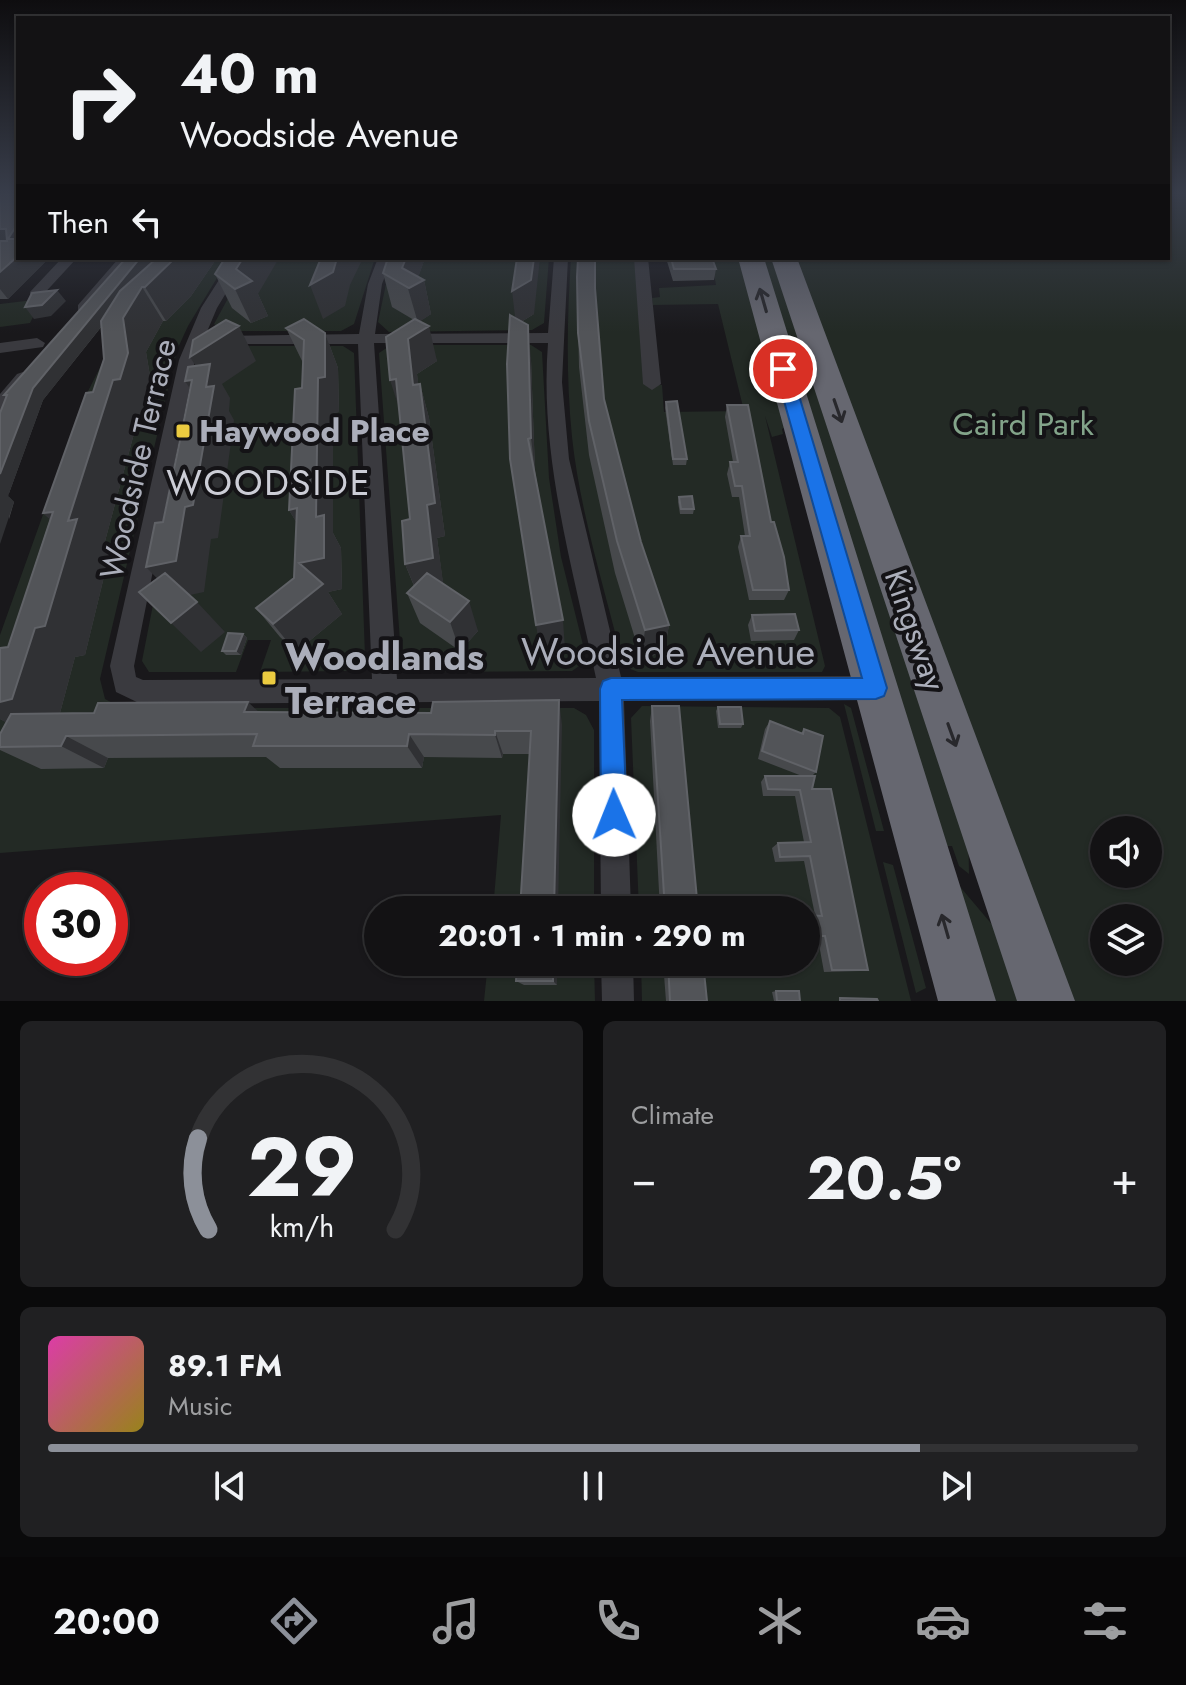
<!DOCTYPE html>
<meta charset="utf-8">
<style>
body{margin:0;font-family:Jost,sans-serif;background:#202022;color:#f1f3f6;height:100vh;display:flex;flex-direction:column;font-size:30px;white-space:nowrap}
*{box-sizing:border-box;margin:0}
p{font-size:26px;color:#9d9ea0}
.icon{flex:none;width:44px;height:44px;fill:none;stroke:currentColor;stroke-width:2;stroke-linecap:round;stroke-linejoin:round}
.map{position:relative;height:1001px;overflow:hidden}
.sheet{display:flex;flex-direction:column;gap:20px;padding:20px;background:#0a0a0b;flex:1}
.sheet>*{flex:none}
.guide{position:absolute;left:16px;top:16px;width:1154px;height:244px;border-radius:0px;box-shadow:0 2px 6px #0004,0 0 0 2px #323234;background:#131214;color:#f1f3f6;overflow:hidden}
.controls{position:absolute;left:1090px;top:816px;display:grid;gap:16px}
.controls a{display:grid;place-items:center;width:72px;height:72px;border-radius:50%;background:#131214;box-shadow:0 2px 6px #0004,0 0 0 2px #323234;font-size:40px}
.speed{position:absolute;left:24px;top:872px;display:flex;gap:16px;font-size:40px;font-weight:700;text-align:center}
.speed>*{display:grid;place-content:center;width:104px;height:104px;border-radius:50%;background:#131214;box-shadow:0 2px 6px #0004,0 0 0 2px #323234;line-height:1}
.speed .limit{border:12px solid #d22;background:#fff;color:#111}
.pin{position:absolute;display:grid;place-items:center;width:68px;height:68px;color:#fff;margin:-34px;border:4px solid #fff;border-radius:50%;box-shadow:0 2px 8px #0007}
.me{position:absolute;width:88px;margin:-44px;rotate:359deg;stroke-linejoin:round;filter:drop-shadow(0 0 6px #0008)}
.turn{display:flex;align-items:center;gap:28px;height:168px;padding:0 32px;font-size:36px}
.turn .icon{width:104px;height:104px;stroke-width:2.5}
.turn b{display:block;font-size:56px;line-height:68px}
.then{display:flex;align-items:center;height:76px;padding:0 32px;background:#0003;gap:16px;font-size:30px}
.big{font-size:60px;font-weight:700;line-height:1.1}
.sheet .card{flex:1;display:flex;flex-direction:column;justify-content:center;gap:12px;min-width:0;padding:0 28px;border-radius:12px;background:#202022}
.sheet .dial{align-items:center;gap:0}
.dial svg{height:208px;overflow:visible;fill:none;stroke:#323234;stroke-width:7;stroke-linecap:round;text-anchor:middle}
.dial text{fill:#f1f3f6;stroke:none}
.song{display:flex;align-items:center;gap:24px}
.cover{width:96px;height:96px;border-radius:12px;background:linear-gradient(135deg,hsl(320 70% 55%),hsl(50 70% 35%))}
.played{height:8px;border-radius:4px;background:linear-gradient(90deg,#8c9099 80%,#323234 80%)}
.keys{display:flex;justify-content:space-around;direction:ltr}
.heat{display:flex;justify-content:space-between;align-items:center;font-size:44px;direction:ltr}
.sheet .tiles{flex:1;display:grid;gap:20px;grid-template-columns:1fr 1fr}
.card:last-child{grid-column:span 2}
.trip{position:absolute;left:364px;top:896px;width:456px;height:80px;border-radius:40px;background:#131214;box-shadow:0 2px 6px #0004,0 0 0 2px #323234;font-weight:700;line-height:80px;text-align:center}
.tab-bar{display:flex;height:128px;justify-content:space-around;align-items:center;background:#080708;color:#9d9ea0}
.tab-bar .icon{width:56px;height:56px}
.tab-bar .selected{color:#8c9099}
.tab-bar b{font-size:36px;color:#f1f3f6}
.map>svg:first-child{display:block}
.green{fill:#232a25;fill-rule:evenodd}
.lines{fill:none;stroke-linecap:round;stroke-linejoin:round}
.street{fill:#3a3a3f;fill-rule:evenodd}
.highway{fill:#666770;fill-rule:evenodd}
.wall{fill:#47494c}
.shaded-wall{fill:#303134}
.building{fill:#525458;stroke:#606267;stroke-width:2}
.oneway{stroke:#28282c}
.route{fill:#1a73e8;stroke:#114b97;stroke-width:2}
.poi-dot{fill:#ebcb40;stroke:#141316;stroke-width:3}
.labels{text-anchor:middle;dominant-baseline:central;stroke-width:8;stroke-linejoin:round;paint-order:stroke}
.park-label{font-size:32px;fill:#83a48a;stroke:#141316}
.poi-label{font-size:32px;font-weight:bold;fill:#abaeba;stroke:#141316;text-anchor:start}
.street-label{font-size:32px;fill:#abaeba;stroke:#141316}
.quarter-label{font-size:36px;letter-spacing:2px;fill:#cccdd6;stroke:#141316}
.near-street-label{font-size:38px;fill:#abaeba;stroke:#141316}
.near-poi-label{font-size:38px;font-weight:bold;fill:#abaeba;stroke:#141316;text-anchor:start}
</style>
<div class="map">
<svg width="1186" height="1001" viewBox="0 0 1186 1001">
<rect width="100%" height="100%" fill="#19181b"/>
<path class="green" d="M1168,193H1186V1001H1059L790,258H1168ZM1104,830H1148V874H1104ZM1104,918H1148V962H1104Z
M167,258H229L188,326L177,350L100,679L105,699L122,708H574L586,715L594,730V910H493L501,815L0,853V635L85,397L134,301Z
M250,258H375L354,324L341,331H222L214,324Z
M396,258H549L544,323L532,330L389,332L378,322L386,284Z
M571,258H635L646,385H662L664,412L744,411L718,304L653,305L652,298L660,297L659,288L716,285L711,258H744L791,423L782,429L783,434L772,437L765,416L825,666L822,672H638L628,668L622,660C604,586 580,512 572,437C566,377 567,318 571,258Z
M757,258H776L968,820L969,874L959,866L952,846H943L951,876L1011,947L1029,1001H983Z
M42,299L30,323L0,327V304Z
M391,345H531L542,352L549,478L561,557L585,653L582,664L572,671L418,672L401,655L379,353Z
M217,346H343L354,353L365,656L347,671L260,672L271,640H248L236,672H149L142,661L202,354Z
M844,704L851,708L884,831H876Z
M642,706L829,708L840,717L911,1001H642L641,962H806V910H639L631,718Z
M883,862L893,865L926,988L916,993Z
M488,962H594L595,1001H484Z"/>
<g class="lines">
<path class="street" d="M62,258H77L40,298H30V292Z
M119,258H133L88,311H78V305Z
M233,258H247L217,308L195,360L134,666L136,677L143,680L372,679L358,344H218L212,342V336L359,334L368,284L378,258H392L382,284L375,334L548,333L554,258H568L562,382L569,459L621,677L876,676L885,680L888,688L885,696L876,700L624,701L631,910H601L599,701L141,704L116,692L110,666L179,360L201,308ZM374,343H548C539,456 573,568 596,678L397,679Z
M634,258H648L661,384L652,390L643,384Z
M37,338L45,343L43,347L0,353V343Z
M23,372L31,378L6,409L0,411V394L17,374Z
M601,962H633L634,1001H602Z"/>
<path class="highway" d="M738,258H764L996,1001H938Z
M771,258H797L1075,1001H1017Z"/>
</g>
<path class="wall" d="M0,193L18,258H49L8,299H0Z
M157,258H217L191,296L166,321H163L146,352L152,388L145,414L139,415L104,545L110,552L85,655L75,657L60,713H260L562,725L530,754H503L502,758L424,757L422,768H280L266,757L108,758L104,768L41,769L0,750V734L6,722L0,719L8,647L50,519L43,513L93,392L104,359L102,326L43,400L8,496L14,502L9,519L6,398L4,395Z
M425,258L418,277L424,280L431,314L420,321L437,361L417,374L418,384H420L429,418L445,536L437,538L443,584L478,631L460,651L420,623L407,593L414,586L405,564L410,519L414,320L392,307L383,273Z
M666,258H712L716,269L714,280L673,281Z
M215,274L258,294L268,316L251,323L232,308Z
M577,277L595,291L604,399L641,542L669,625L664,653L641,658L615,573L589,455L579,367Z
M534,314L521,322L531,360L535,471L565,649L541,653L510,459L515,318Z
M286,328L325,333L338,368L339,412L333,413V533L341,548L342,589L328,592L342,614L296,652L280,637L256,608L294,578L297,523L289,510L302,388L303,363Z
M666,402L687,459L686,465H673L665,408Z
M727,405L771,522L789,590L784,600H749L738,547L741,536H745L739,497H732L727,474L730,462H733L725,417Z
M679,497L694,509L693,514H680L678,502Z
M752,615L799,630L794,640L751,641L748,625Z
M243,634L247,638L241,655H226L222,651Z
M652,706L698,910H660L650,721Z
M718,707L743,724L741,728H718L716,711Z
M770,721L801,733L804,729L816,772L812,776V789L868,970L860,971L824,972L818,939H806V915H815L804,861L775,862L772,848L778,843L804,842L795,796H763L761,782L765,776H802L758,759L765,729Z
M517,962H557V985H524L516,981Z
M663,962H703L707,1001H666Z
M776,991L800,1001H774L772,992Z"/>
<path class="shaded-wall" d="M18,223V252L0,250V229Z
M18,256V258H49L8,299L0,289V272Z
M140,258H154L155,259L43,400L8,496L14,502L0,544V474L33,388Z
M175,258H217L191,296L166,321L145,287Z
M243,258H279L258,294L268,316L251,323L235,289L236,269Z
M337,258H363L350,285L345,306L323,319L310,285Z
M406,258H425L416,284L424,280L431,314L418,323L402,268Z
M534,258H540L534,314L516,325L512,291Z
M142,287L163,321L146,352L152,388L145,414L139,415L104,545L110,552L85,655L75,657L57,724L24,732L0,719V702L35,628L71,539L43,513L53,512L68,521L113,380L123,318Z
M57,290L66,301L51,316L34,319L25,307Z
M528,325L531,360L535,472L531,438Z
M239,326L256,361L222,384L230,398L229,411L234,420L218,538L211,539L204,592L176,598L146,567L185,507L207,415L185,381L192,380L207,384L190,357Z
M429,326L437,361L417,374L423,419L413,385L408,339Z
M325,333L338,368L339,412L333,413V533L341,548L342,589L328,592L342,614L296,652L273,624L316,589L299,563L316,517L318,378Z
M396,379L401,414L390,380Z
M420,384L429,418L445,536L437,538L444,589L418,595L405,564L427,505Z
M297,508L308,542L289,510Z
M469,601L478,631L460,651L450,622Z
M197,602L225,632L201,652L171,623Z
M563,620L565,649L541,653L536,625Z
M669,625L664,653L641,658L645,630Z
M243,634L247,638L241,655L236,651Z
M559,700L562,725L558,910H554Z
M248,702L275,727L244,712Z
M495,731L503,754L502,758L495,735Z
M409,734L424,757L422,768L407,746Z
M66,736L108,758L104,768L61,746Z
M553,962H557V985L553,981Z"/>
<path class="building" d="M0,193H18V223L8,239H18V256L0,272V241H7L6,229H0Z
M126,258H140L33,388L0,474V413L7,395H4Z
M157,258H175L145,287H142L123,318L128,353L120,379L113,380L68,521L77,519L45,626L35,628L12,699L0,702V648L8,647L53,512L43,513L86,393L93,392L104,359L101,321L120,291Z
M225,258H243L236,269L252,281L235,289L215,274Z
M321,258H337L333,272L310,285Z
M388,258H406L402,268L424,280L409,288L383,273Z
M517,258H534L531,280L512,291Z
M578,258H595V288L604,399L641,542L669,625L645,630L617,541L589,421L578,333L577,277Z
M671,258H712L716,269H674Z
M57,290L42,305L25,307L32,293Z
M510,315L528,325L531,438L528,439L563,620L536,625L510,459L507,364Z
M304,319L325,333V377L318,378L316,517L324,515V558L299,563L323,584L273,624L256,608L294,578L297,508L289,510L295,389L302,388L304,340L286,328Z
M415,319L429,326L408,339L413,385L420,384L435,503L427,505L433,558L405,564L402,521L410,519L396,379L390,380L386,337Z
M226,320L239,326L190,357L193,340Z
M210,364L206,387L214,386L193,505L185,507L176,561L146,567L155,523L163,522L179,445L192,380L185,381L188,367Z
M677,401L687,459H673L666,402Z
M727,405H748L771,522H774L784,557L789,590H753L741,536H750L742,486H735L730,462H738Z
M692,496L694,509H681L679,497Z
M165,573L197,602L171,623L139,592Z
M427,573L469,601L450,622L407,593Z
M795,614L799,630L755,631L752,615Z
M228,633L243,634L236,651H222Z
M559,700L554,910H520L531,731H495V735L409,734L407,746H253L257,734L66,736L61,746L0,747V734L11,714L94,713L98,703L248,702L244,712L431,713L433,702Z
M652,706H679L698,910H665Z
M718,707H741L743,724H720Z
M770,721L803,734L804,729L823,736L816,772L762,751Z
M765,776H815L812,789H831L868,970H832L825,936H806V915L822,916L810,856L780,857L778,843L811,842L800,790L768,789Z
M517,962H553V981H516Z
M668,962H703L707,1001H670Z
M776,991H799L800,1001H777Z
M840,998L877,999L878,1001H840Z"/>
<defs><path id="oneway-shaft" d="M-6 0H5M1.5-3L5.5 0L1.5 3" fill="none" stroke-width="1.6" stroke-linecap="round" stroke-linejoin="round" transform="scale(2)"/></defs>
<g class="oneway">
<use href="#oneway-shaft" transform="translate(763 300) rotate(-106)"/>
<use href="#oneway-shaft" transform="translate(838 411) rotate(71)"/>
<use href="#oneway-shaft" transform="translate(952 735) rotate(70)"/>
<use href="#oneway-shaft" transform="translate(945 926) rotate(-106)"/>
</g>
<linearGradient id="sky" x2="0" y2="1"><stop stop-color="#0e0d0f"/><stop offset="0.58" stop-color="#383d4a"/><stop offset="1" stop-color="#383d4a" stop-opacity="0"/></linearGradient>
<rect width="1186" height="333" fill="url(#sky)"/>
<path class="route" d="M783,364L791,369L887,688L884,696L876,699L622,700L627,815L623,824L614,828L605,824L601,815L600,689L603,681L611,678H862L775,369Z"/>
<g class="poi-dot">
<rect x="175" y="423" width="16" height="16" rx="4"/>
<rect x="261" y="670" width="16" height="16" rx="4"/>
</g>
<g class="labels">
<g class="park-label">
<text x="1023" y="424">Caird Park</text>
</g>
<g class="poi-label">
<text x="199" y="431">Haywood Place</text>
</g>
<g class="street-label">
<text transform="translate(138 459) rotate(-77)">Woodside Terrace</text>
<text transform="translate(915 630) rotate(71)">Kingsway</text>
</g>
<g class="quarter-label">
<text x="269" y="482">WOODSIDE</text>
</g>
<g class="near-street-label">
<text x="668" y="651">Woodside Avenue</text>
</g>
<g class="near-poi-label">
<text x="285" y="656">Woodlands<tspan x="285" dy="44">Terrace</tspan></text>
</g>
</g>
</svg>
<div class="controls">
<a><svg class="icon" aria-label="sound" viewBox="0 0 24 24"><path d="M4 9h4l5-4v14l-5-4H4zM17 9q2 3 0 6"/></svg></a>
<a><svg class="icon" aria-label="layers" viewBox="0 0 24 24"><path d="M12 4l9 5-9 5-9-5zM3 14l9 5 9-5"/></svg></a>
</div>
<div class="speed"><div class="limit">30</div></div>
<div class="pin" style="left:783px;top:369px;background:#d93025"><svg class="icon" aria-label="arrive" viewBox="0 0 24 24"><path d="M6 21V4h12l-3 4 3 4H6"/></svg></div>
<svg class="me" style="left:614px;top:815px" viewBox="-20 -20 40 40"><circle r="19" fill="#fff"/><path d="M0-13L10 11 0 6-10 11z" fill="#1a73e8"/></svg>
<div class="trip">20:01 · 1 min · 290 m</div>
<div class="guide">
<div class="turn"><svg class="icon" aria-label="right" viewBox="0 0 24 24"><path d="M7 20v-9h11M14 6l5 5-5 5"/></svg><div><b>40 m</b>Woodside Avenue</div></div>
<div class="then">Then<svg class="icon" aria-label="left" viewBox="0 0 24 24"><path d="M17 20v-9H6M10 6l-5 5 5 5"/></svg></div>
</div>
</div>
<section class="sheet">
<div class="tiles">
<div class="card dial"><svg viewBox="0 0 100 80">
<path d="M14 69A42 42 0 1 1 86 69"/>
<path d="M14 69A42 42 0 0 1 10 34" stroke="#8c9099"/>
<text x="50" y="56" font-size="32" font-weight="700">29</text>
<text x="50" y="72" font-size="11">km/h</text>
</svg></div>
<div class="card"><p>Climate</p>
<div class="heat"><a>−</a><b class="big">20.5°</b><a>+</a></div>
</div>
<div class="card">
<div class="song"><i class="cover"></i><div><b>89.1 FM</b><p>Music</p></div></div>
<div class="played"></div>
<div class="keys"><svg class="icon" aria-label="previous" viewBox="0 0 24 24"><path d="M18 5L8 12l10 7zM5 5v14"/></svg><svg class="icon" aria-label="pause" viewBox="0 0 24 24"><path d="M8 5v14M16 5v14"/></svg><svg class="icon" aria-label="next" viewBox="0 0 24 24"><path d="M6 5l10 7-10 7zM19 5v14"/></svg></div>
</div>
</div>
</section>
<nav class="tab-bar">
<b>20:00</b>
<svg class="icon selected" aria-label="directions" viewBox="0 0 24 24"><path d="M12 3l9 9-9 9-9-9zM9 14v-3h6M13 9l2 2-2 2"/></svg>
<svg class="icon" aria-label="music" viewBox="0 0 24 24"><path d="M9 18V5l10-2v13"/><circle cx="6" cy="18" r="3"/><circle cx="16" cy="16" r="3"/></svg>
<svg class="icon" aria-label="phone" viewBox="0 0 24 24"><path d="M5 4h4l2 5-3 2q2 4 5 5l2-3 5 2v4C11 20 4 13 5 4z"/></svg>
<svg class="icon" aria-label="climate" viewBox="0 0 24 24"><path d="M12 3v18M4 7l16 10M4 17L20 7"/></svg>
<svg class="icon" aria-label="car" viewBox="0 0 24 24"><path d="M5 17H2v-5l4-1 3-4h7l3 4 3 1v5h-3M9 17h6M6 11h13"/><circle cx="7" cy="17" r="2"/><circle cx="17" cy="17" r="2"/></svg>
<svg class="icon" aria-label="filters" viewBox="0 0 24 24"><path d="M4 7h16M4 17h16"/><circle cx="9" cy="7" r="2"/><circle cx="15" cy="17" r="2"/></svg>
</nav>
